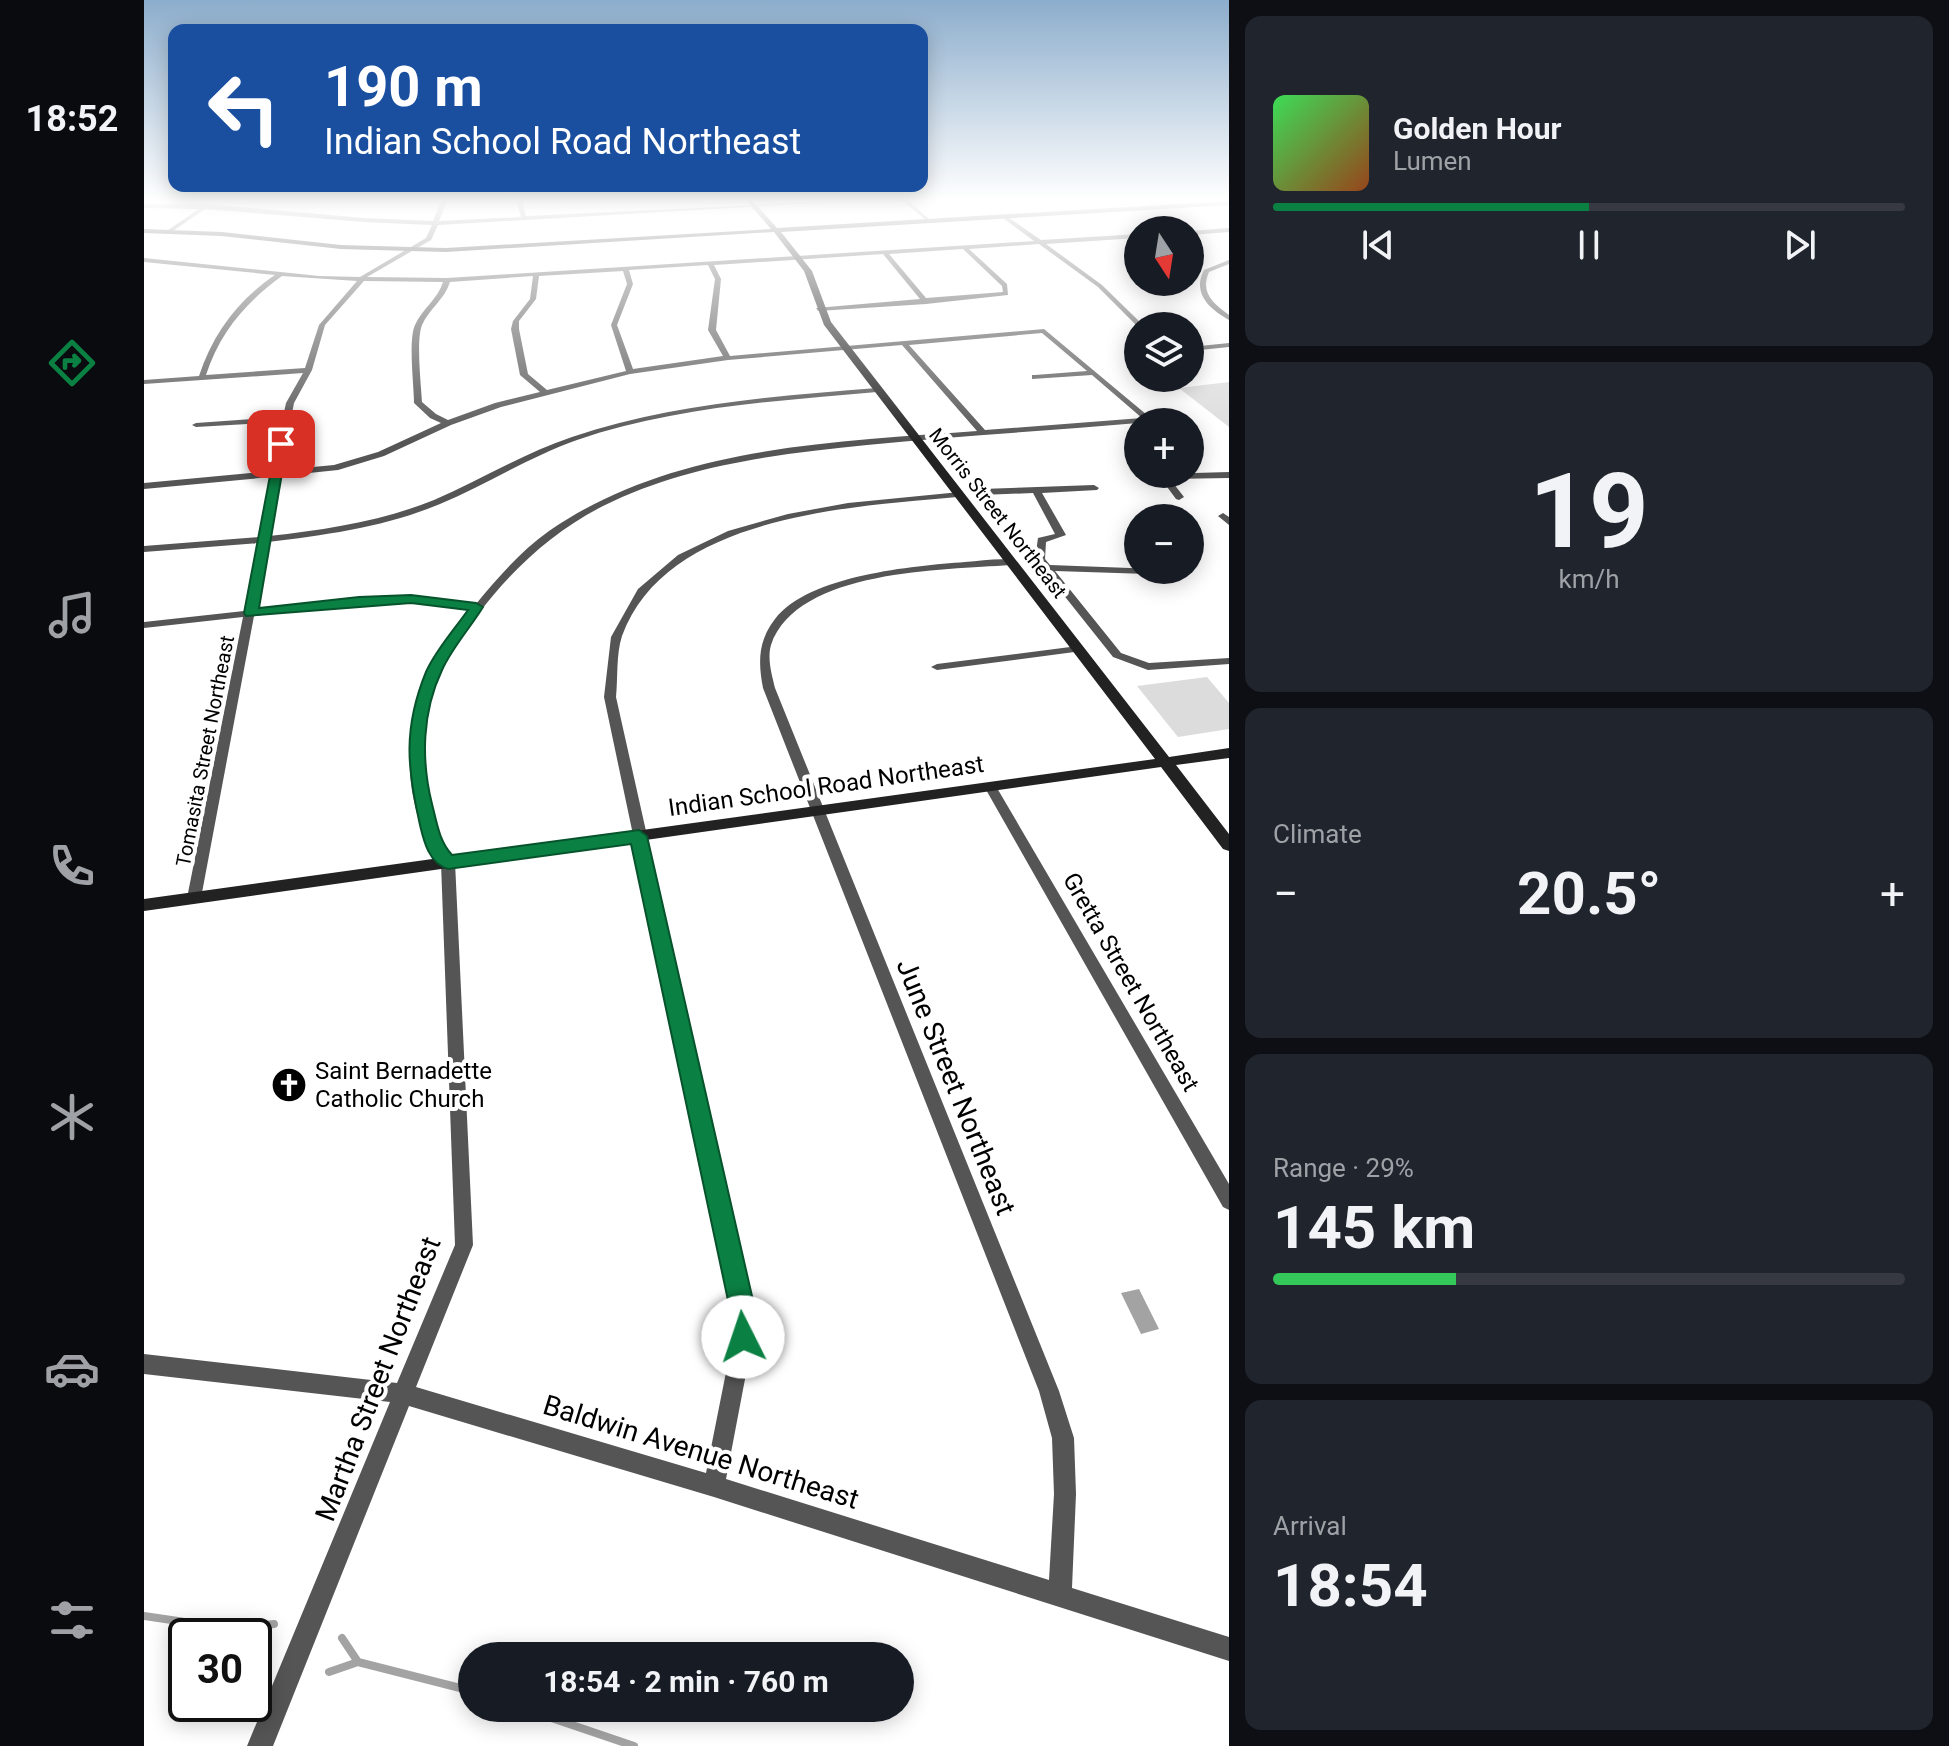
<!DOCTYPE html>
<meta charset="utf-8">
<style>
body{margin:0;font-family:Roboto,sans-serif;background:#20242c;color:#f1f3f6;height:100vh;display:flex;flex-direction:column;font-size:30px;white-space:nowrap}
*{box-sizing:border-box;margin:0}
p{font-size:26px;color:#9ea1a6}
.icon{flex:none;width:44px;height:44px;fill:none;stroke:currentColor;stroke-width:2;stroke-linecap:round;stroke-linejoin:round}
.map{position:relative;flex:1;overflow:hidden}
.side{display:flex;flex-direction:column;gap:16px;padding:16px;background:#0d0f14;width:720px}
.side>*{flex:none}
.banner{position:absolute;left:24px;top:24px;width:760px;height:168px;border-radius:16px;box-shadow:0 4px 20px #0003;background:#1a4fa0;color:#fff;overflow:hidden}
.needle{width:52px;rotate:168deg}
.tools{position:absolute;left:980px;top:216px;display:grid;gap:16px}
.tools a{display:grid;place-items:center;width:80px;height:80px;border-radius:50%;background:#171b24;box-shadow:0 4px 20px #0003;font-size:40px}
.speed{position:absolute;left:24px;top:1618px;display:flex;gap:16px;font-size:40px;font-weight:700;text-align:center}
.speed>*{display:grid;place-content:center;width:104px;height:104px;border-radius:50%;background:#171b24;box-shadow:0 4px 20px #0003;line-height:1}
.speed .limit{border:4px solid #111;border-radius:12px;background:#fff;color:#111}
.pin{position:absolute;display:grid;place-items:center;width:68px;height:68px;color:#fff;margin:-34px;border-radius:16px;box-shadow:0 4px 12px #0006}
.me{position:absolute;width:88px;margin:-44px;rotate:356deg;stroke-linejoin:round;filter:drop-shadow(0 0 6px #0008)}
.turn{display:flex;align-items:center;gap:28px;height:168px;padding:0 24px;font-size:36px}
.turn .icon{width:104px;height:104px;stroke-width:2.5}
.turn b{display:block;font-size:56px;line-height:68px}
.big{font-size:60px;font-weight:700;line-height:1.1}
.side .tile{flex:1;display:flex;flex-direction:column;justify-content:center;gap:12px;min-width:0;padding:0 28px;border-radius:16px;background:#20242c}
.side .dial{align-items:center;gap:0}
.dial b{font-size:104px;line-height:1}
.song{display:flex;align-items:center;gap:24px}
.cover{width:96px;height:96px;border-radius:12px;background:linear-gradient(135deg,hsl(130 70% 55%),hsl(20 70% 35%))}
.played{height:8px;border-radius:4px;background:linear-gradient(90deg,#0b8043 50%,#363941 50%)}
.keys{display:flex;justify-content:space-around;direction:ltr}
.heat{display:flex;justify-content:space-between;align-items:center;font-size:44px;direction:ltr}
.charge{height:12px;border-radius:6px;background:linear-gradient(90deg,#34c759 29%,#363941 0)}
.trip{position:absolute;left:314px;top:1642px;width:456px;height:80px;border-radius:40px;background:#171b24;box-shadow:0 4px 20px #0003;font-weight:700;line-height:80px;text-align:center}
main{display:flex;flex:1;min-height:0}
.dock{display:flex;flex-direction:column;width:144px;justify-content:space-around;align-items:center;background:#090b0e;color:#9ea1a6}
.dock .icon{width:56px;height:56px}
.dock .on{color:#0b8043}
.dock b{font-size:36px;color:#f1f3f6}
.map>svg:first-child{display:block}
.green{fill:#dcdcdc}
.water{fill:#a3a3a3}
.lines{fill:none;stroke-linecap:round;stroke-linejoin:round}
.stream{stroke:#a3a3a3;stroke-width:8}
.street{fill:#555;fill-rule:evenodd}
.secondary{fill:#222;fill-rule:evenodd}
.route{fill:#0b8043;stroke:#07532c;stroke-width:2}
.labels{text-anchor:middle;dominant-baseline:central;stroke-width:8;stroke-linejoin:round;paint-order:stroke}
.far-street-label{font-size:20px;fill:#000;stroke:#fff}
.street-label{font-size:24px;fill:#000;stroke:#fff}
.poi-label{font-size:24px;fill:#000;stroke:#fff;text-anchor:start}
.near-street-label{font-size:28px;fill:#000;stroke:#fff}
</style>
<main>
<nav class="dock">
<b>18:52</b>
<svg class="icon on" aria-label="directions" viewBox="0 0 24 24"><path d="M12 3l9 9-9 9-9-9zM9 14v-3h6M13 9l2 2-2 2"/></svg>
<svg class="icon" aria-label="music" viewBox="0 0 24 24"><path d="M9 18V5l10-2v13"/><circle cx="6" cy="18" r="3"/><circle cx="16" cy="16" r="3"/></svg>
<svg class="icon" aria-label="phone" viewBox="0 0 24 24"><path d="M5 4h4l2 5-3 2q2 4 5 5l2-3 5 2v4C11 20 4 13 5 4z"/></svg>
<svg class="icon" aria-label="climate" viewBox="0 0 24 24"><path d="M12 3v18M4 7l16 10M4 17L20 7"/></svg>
<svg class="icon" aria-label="car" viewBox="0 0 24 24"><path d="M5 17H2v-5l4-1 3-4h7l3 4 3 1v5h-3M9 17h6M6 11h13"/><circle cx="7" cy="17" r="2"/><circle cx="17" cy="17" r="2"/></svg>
<svg class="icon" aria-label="filters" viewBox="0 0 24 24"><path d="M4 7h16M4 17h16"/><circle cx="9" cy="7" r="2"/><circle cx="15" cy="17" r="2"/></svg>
</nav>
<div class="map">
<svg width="1085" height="1746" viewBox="0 0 1085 1746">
<rect width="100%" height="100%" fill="#fff"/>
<path class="green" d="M1085,382V427L1035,388Z
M1063,677L1085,703V729L1034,737L993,686Z"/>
<path class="water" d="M995,1289L1015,1329L997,1334L977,1293Z"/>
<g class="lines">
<path class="stream" d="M0,1616L88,1629L130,1624
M198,1638L214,1662
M110,1649L117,1655
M185,1672L214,1662L328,1691
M378,1708L490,1746"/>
<path class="street" d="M298,199H304L295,221L377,217L372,199H378L382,216L739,199L294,225L287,240L223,277L303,278L890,241L859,218L861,215L897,240L994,234V238L902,244L958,285L1000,326L994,327L954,287L895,244L825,249L863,284L864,295L782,304L674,311L672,308L776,299L739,254L570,265L577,279L572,330L586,356L900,329L1009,420L994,423C904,431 813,436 723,445C633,454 541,465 459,506C396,538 346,591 309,651C277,703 268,774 292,831C297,843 305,852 311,862L329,1245L272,1387L562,1473L589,1337L588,1305L460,697L467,637L494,589L534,555L584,531L644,514L704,503L816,492V496L813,497C706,507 522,515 478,636C472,654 474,678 472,697L608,1305L609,1337L582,1479L905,1580L910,1494L908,1438L895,1391L619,688C614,662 614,641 631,619C665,575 769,566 821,562C837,561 854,558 870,560V564L866,565C800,570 653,569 627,645C623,659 628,675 631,688L915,1391L930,1438L932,1494L928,1588L1085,1637V1661L570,1497L265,1406L129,1746H103L246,1402L0,1374V1354L253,1383L311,1245L297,863C262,815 257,744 278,689C289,660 308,634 327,610L267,602L215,604L110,616L57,898L55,902H45L43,898L99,617L0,628V622L100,611L114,543L0,552V546L115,537L127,477L0,489V483L128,471L138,422L52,427L48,425L52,423L139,417L142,403L159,373L0,384V380L55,376C69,333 94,300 131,275L0,262V258L175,276L216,277L282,238L288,225L220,222L61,209L26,233L24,230L55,209L0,208V204H62L220,218L289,221ZM819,249L858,286L859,292L782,298L745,254ZM564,265L571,279L564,330L579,356L489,369L473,325L489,284L485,270ZM479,271L483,284L467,325L482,371L403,390L384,374L375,329V321L392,299L395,276ZM138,276L213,281L175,325L161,368L62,375C76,332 102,302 138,276ZM389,276L386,299L369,321L367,329L376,375L396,392L351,403L304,420L292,414L278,402C277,384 272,340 278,325C285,309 301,299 306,282ZM220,281L299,282C294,299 278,309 271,325C264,340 270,385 270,403L286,418L297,423L234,452L190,465L137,470L150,403L168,370L181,325ZM898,333L943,371L891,375H888V379L948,375L998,418L841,430L765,345ZM758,345L833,431C688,442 528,446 405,531C377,551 354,577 332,604L267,596L215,598L111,609L124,542C182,535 241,527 296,504C342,485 385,457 433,440C530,407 632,401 733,392L737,390L733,388C630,396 527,404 428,437C380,453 337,480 290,500C238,521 181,530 125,536L136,476L194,470L240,456L307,425L357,407L486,374L584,360Z
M757,199H763L788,222H784Z
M1085,228V232L1046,235V231Z
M1085,260V264L1065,272C1056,293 1069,303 1085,315V320C1065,309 1048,293 1060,270Z
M1085,343V347L1046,351V347Z
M994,351V355L984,356L980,354Z
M1085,472V478L1026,479L1040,497L1035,500L1032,499L1015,476L1016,474Z
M950,485L955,488L953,490L898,493L922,535L902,542L901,559L906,565L1039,570V574L1035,575L911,571L977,653L1005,663L1085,658V664L1004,670L969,657L891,559L894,538L911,534L889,493L837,495L832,492L837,489Z
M1079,513L1085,517V525L1074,516Z
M934,646L938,647V651L793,670L787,667L793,664Z
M847,784L853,788L1085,1184V1210L1079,1207L841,788Z"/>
<path class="secondary" d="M601,199H607L633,228L1085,201V205L637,232L668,271L687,322L1025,757L1085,748V758L1032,765L1085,834V851L1079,849L1017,767L0,911V899L1011,759L680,325L660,271L630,232L302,252L197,249L78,236L0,233V229L78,232L197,245L302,248L627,229Z"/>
</g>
<linearGradient id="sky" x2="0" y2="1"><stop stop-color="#8cadcc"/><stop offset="0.45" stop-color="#fff"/><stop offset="1" stop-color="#fff" stop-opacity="0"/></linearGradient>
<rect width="1085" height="443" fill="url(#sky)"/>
<path class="route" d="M137,441L143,444L115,608L215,597L267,595L332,603L339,607C326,628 308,648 298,670C278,712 277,760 288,804C293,823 295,841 308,855L495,830L503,836L610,1305L612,1337L608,1346L599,1350L590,1346L586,1337L585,1305L487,844L304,869C285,863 280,842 276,825C263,768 259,728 282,672C291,651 310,630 324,610L267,603L102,616L100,613L132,444Z"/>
<defs>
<symbol id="church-disc" viewBox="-11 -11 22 22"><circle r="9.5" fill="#000" stroke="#fff"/><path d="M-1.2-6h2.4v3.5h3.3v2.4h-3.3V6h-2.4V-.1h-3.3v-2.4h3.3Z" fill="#fff"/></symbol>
</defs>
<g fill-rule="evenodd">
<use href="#church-disc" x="125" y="1065" width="40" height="40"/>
</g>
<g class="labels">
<g class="far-street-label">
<text transform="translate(854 513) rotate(52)">Morris Street Northeast</text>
<text transform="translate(61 751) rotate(-79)">Tomasita Street Northeast</text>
</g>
<g class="street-label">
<text transform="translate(682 786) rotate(-8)">Indian School Road Northeast</text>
<text transform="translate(987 982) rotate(60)">Gretta Street Northeast</text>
</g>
<g class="poi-label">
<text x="171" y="1071">Saint Bernadette<tspan x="171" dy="28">Catholic Church</tspan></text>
</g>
<g class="near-street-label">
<text transform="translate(812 1087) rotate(68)">June Street Northeast</text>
<text transform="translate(234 1379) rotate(-69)">Martha Street Northeast</text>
<text transform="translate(557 1452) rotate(17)">Baldwin Avenue Northeast</text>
</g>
</g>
</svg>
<div class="tools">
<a><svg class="needle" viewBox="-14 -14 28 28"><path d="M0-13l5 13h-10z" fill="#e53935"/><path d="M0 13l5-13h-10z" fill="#9ea1a6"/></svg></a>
<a><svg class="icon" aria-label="layers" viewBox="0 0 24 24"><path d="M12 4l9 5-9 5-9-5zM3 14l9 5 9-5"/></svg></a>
<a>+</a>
<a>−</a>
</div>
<div class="speed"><div class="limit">30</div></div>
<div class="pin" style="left:137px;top:444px;background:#d93025"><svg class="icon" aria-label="arrive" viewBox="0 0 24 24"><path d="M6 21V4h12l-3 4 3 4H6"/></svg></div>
<svg class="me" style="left:599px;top:1337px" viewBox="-20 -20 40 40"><circle r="19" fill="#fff"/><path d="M0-13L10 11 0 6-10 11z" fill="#0b8043"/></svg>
<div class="trip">18:54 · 2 min · 760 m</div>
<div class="banner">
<div class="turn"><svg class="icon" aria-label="left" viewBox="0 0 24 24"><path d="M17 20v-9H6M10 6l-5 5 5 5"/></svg><div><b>190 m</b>Indian School Road Northeast</div></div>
</div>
</div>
<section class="side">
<div class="tile">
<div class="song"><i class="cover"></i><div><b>Golden Hour</b><p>Lumen</p></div></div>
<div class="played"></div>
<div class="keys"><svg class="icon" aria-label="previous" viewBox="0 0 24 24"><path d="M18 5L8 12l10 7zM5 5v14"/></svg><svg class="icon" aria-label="pause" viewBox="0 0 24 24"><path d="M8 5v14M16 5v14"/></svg><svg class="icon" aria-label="next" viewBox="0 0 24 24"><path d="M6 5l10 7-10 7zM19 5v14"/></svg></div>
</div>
<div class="tile dial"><b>19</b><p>km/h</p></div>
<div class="tile"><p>Climate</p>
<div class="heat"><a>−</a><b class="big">20.5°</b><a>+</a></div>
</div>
<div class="tile"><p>Range · 29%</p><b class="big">145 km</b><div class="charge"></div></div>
<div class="tile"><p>Arrival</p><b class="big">18:54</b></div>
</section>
</main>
